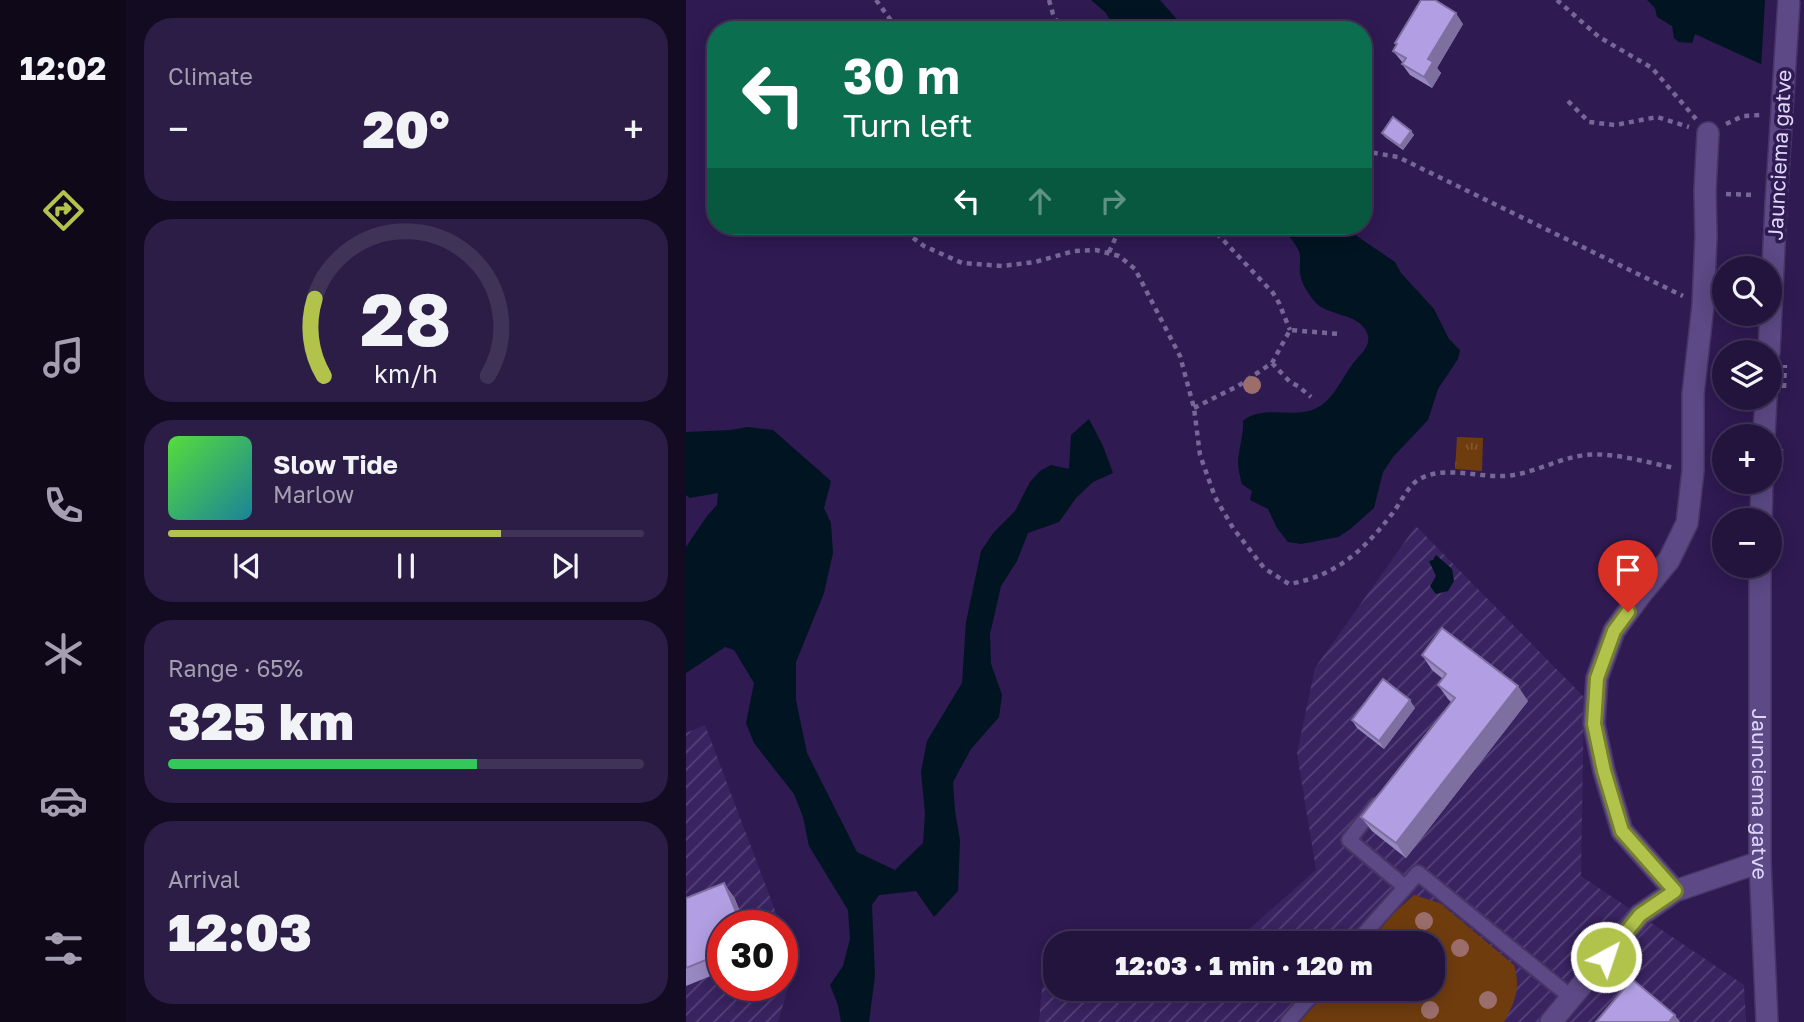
<!DOCTYPE html>
<meta charset="utf-8">
<style>
body{margin:0;font-family:"Golos Text",sans-serif;background:#2b1d45;color:#f1f3f6;height:100vh;display:flex;flex-direction:column;font-size:26px;white-space:nowrap}
*{box-sizing:border-box;margin:0}
p{font-size:23px;color:#a39eb0}
.icon{flex:none;width:38px;height:38px;fill:none;stroke:currentColor;stroke-width:2;stroke-linecap:round;stroke-linejoin:round}
.map{position:relative;flex:1;overflow:hidden}
.details{display:flex;flex-direction:column;gap:18px;padding:18px;background:#130b22;width:560px}
.details>*{flex:none}
.guide{position:absolute;left:21px;top:21px;width:665px;height:214px;border-radius:28px;box-shadow:0 4px 18px #0003,0 0 0 2px #403358;background:#0b6e4f;color:#fff;overflow:hidden}
.buttons{position:absolute;left:1026px;top:256px;display:grid;gap:14px}
.buttons a{display:grid;place-items:center;width:70px;height:70px;border-radius:50%;background:#23143e;box-shadow:0 4px 18px #0003,0 0 0 2px #403358;font-size:35px}
.speed{position:absolute;left:21px;top:910px;display:flex;gap:14px;font-size:35px;font-weight:700;text-align:center}
.speed>*{display:grid;place-content:center;width:91px;height:91px;border-radius:50%;background:#23143e;box-shadow:0 4px 18px #0003,0 0 0 2px #403358;line-height:1}
.speed .limit{border:10px solid #d22;background:#fff;color:#111}
.pin{position:absolute;display:grid;place-items:center;width:60px;height:60px;color:#fff;margin:-72px -30px;border-radius:50% 50% 50% 0;rotate:-45deg;box-shadow:0 0 7px #0007}
.pin .icon{rotate:45deg}
.me{position:absolute;width:77px;margin:-38px;rotate:40deg;stroke-linejoin:round;filter:drop-shadow(0 0 5px #0008)}
.turn{display:flex;align-items:center;gap:24px;height:147px;padding:0 21px;font-size:32px}
.turn .icon{width:91px;height:91px;stroke-width:2.5}
.turn b{display:block;font-size:49px;line-height:60px}
.lanes{display:flex;align-items:center;height:66px;padding:0 21px;background:#0003;justify-content:center;gap:35px;direction:ltr}
.lanes .off{opacity:.35}
.big{font-size:52px;font-weight:800;line-height:1.1}
.details .tile{flex:1;display:flex;flex-direction:column;justify-content:center;gap:10px;min-width:0;padding:0 24px;border-radius:28px;background:#2b1d45}
.details .dial{align-items:center;gap:0}
.dial svg{height:182px;overflow:visible;fill:none;stroke:#403358;stroke-width:7;stroke-linecap:round;text-anchor:middle}
.dial text{fill:#f1f3f6;stroke:none}
.song{display:flex;align-items:center;gap:21px}
.cover{width:84px;height:84px;border-radius:10px;background:linear-gradient(135deg,hsl(110 70% 55%),hsl(190 70% 35%))}
.played{height:7px;border-radius:4px;background:linear-gradient(90deg,#b2c34c 70%,#403358 70%)}
.keys{display:flex;justify-content:space-around;direction:ltr}
.heat{display:flex;justify-content:space-between;align-items:center;font-size:38px;direction:ltr}
.charge{height:10px;border-radius:5px;background:linear-gradient(90deg,#34c759 65%,#403358 0)}
.trip{position:absolute;left:357px;top:931px;width:402px;height:70px;border-radius:28px;background:#23143e;box-shadow:0 4px 18px #0003,0 0 0 2px #403358;font-weight:800;line-height:70px;text-align:center}
main{display:flex;flex:1;min-height:0}
.dock{display:flex;flex-direction:column;width:126px;justify-content:space-around;align-items:center;background:#0e0819;color:#a39eb0}
.dock .icon{width:49px;height:49px}
.dock .selected{color:#b2c34c}
.dock b{font-size:32px;color:#f1f3f6}
.map>svg:first-child{display:block}
.industrial{fill:url(#industrial-furrows)}
.grass{fill:#6f3c0e}
.park{fill:url(#park-tufts)}
.water{fill:#001421}
.pier{fill:#2f1a52}
.lines{fill:none;stroke-linecap:round;stroke-linejoin:round}
.lane-casing{stroke:#483465;stroke-width:18}
.street-casing{stroke:#483465;stroke-width:24}
.secondary-casing{stroke:#483465;stroke-width:24}
.path{stroke:#766796;stroke-width:4.5;stroke-dasharray:5 5;stroke-linecap:butt}
.lane{stroke:#5c4985;stroke-width:14}
.street{stroke:#5c4985;stroke-width:21}
.secondary{stroke:#5c4985;stroke-width:21}
.secondary-bridge-casing{stroke:#483465;stroke-width:24;stroke-linecap:butt}
.secondary-bridge{stroke:#5c4985;stroke-width:21}
.tree{fill:#9c6e6b}
.wall{fill:#9989c3}
.shaded-wall{fill:#7d6f9f}
.building{fill:#b29fe3;stroke:#7d6f9f;stroke-width:2}
.route-casing{stroke:#747f31;stroke-width:18}
.route{stroke:#b2c34c;stroke-width:12}
.labels{text-anchor:middle;dominant-baseline:central;stroke-width:7;stroke-linejoin:round;paint-order:stroke}
.street-label{font-size:21px;fill:#dfd7fa;stroke:#2f1a52}
</style>
<main>
<nav class="dock">
<b>12:02</b>
<svg class="icon selected" aria-label="directions" viewBox="0 0 24 24"><path d="M12 3l9 9-9 9-9-9zM9 14v-3h6M13 9l2 2-2 2"/></svg>
<svg class="icon" aria-label="music" viewBox="0 0 24 24"><path d="M9 18V5l10-2v13"/><circle cx="6" cy="18" r="3"/><circle cx="16" cy="16" r="3"/></svg>
<svg class="icon" aria-label="phone" viewBox="0 0 24 24"><path d="M5 4h4l2 5-3 2q2 4 5 5l2-3 5 2v4C11 20 4 13 5 4z"/></svg>
<svg class="icon" aria-label="climate" viewBox="0 0 24 24"><path d="M12 3v18M4 7l16 10M4 17L20 7"/></svg>
<svg class="icon" aria-label="car" viewBox="0 0 24 24"><path d="M5 17H2v-5l4-1 3-4h7l3 4 3 1v5h-3M9 17h6M6 11h13"/><circle cx="7" cy="17" r="2"/><circle cx="17" cy="17" r="2"/></svg>
<svg class="icon" aria-label="filters" viewBox="0 0 24 24"><path d="M4 7h16M4 17h16"/><circle cx="9" cy="7" r="2"/><circle cx="15" cy="17" r="2"/></svg>
</nav>
<section class="details">
<div class="tile"><p>Climate</p>
<div class="heat"><a>−</a><b class="big">20°</b><a>+</a></div>
</div>
<div class="tile dial"><svg viewBox="0 0 100 80">
<path d="M14 69A42 42 0 1 1 86 69"/>
<path d="M14 69A42 42 0 0 1 10 35" stroke="#b2c34c"/>
<text x="50" y="56" font-size="32" font-weight="700">28</text>
<text x="50" y="72" font-size="11">km/h</text>
</svg></div>
<div class="tile">
<div class="song"><i class="cover"></i><div><b>Slow Tide</b><p>Marlow</p></div></div>
<div class="played"></div>
<div class="keys"><svg class="icon" aria-label="previous" viewBox="0 0 24 24"><path d="M18 5L8 12l10 7zM5 5v14"/></svg><svg class="icon" aria-label="pause" viewBox="0 0 24 24"><path d="M8 5v14M16 5v14"/></svg><svg class="icon" aria-label="next" viewBox="0 0 24 24"><path d="M6 5l10 7-10 7zM19 5v14"/></svg></div>
</div>
<div class="tile"><p>Range · 65%</p><b class="big">325 km</b><div class="charge"></div></div>
<div class="tile"><p>Arrival</p><b class="big">12:03</b></div>
</section>
<div class="map">
<svg width="1118" height="1022" viewBox="0 0 1118 1022">
<defs>
<pattern id="industrial-furrows" width="10" height="10" patternUnits="userSpaceOnUse" patternTransform="scale(1.75)"><rect width="10" height="10" fill="#392361"/><path d="M-1 1l2-2M0 10L10 0M9 11l2-2" fill="none" stroke="#554279"/></pattern>
<pattern id="park-tufts" width="24" height="20" patternUnits="userSpaceOnUse" patternTransform="scale(1.75)"><rect width="24" height="20" fill="#6f3c0e"/><path d="M3 7l-1-3M5 7V3M7 7l1-3M15 17l-1-3M17 17v-4M19 17l1-3" fill="none" stroke="#835732"/></pattern>
</defs>
<rect width="100%" height="100%" fill="#2f1a52"/>
<path class="industrial" d="M730,526L898,697L895,876L1058,985L1060,1022H353L356,988L369,973V989H747V943H547L630,870L611,753L629,668Z
M19,725L95,926H37V985H96V930L109,964L92,1022H0V733Z"/>
<path class="grass" d="M728,895L754,903L828,965C835,988 829,1002 818,1022H614L642,989H747V943H682L708,913Z"/>
<path class="park" d="M771,437L797,438L796,471L769,469Z"/>
<path class="water" d="M405,0H474L494,23L504,30H429L420,13Z
M961,0H1118L1079,66L1009,34L1006,43L993,42L988,38L986,26L971,17L969,8Z
M593,226H656L709,262L715,273L748,309L763,339L774,350L772,359L752,389L742,420L707,457L697,472L688,508L663,530L652,537L615,544L602,542L591,528L582,509L564,500L566,491L556,484C554,477 552,469 552,461C553,447 558,435 557,421C579,402 613,423 637,404C650,394 656,378 666,365C672,356 687,346 681,333C673,312 641,317 628,301C623,294 617,286 615,278C612,269 616,259 613,251C609,242 600,233 593,226Z
M403,419L417,446L427,473L407,482L390,498L373,522L342,533L331,561L315,586L304,634L305,664L316,695L313,717L285,749L267,782L269,811L274,840L272,891L248,917L230,891L193,895L186,905L189,976L183,1022H155L152,1005L144,985L157,966L164,939L162,910L123,846L117,817L108,794L68,743L60,723L68,683L48,650L39,647L0,673V547L21,516L31,505L32,493L4,498L0,495V432L45,430L61,427L87,430L145,481L138,508L145,523L147,553L138,593L110,662V700L121,753L171,852L209,870L237,843L239,813L235,772L241,741L276,683L280,622L295,551L308,532L329,511L344,482L354,471L365,465L383,469L385,435Z
M750,555L766,569L768,581L762,591L750,594L744,586L750,576L743,561L747,560Z"/>
<path class="pier" d="M1079,0H1118V92L1075,68Z"/>
<g class="lines">
<defs>
<path id="lane" d="M690,805L663,840L719,887
M670,943L732,873L886,998
M602,1022L631,989"/>
<path id="street" d="M989,891L936,831L918,771L908,724L911,678L928,631L955,594L983,560L1001,523L1007,471V394L1017,305L1020,236L1019,190L1022,133
M865,1022L954,915L989,891L1074,862"/>
<g id="secondary">
<path d="M1083,352L1090,204"/>
<path d="M1078,436L1080,397"/>
<path d="M1075,520L1076,481"/>
<path id="s1" d="M1074,565V862L1081,1022"/>
</g>
</defs>
<use href="#lane" class="lane-casing"/>
<use href="#street" class="street-casing"/>
<use href="#secondary" class="secondary-casing"/>
<path class="path" d="M190,0L204,19L205,30
M363,0L367,14L375,30
M871,0L913,37L966,68L1010,119
M882,101L903,122L929,125L971,117L1003,127
M1040,124L1057,116L1075,115
M677,151L712,157L997,296
M1040,194L1070,195
M211,226L238,246L276,263L316,266L349,262L388,251L410,250L433,256L449,269L494,356L508,408L514,455L529,497L547,528L578,568L603,584C650,576 677,551 706,514C714,504 721,487 732,480C756,465 789,477 816,476C840,476 865,462 888,457C920,449 957,462 989,468
M524,226L587,293L593,303L604,330
M423,252L435,226
M586,363L604,382L612,386L625,397
M1098,388L1099,365
M508,408L552,386L586,363L604,330L653,334
M1094,471L1095,449
M1092,555L1093,533"/>
<use href="#lane" class="lane"/>
<use href="#street" class="street"/>
<use href="#secondary" class="secondary"/>
<defs>
<path id="secondary-bridge" d="M1090,204L1103,0"/>
</defs>
<use href="#secondary-bridge" class="secondary-bridge-casing"/>
<use href="#secondary-bridge" class="secondary-bridge"/>
</g>
<g class="tree">
<circle cx="566" cy="385" r="9"/>
<circle cx="738" cy="921" r="9"/>
<circle cx="774" cy="948" r="9"/>
<circle cx="802" cy="1000" r="9"/>
<circle cx="744" cy="1010" r="9"/>
</g>
<path class="wall" d="M777,24L751,68L755,73L746,88L724,75L716,64L717,63L707,51L711,45L709,43Z
M725,131L728,135L717,150L699,137L696,133Z
M736,655L842,701L720,858L686,831L675,817L765,702L762,699L752,685L757,679L746,670Z
M729,708L698,749L671,728L666,720Z
M48,897L60,926H37V971L0,986V898Z"/>
<path class="shaded-wall" d="M770,13L777,24L751,68L755,73L746,88L738,77L742,59Z
M725,131L728,135L717,150L714,146Z
M832,686L842,701L720,858L710,843Z
M724,700L729,708L698,749L693,741Z
M38,883L48,897L60,926H56Z
M989,1015L994,1022H983Z"/>
<path class="building" d="M735,0H749L770,13L742,59L747,62L738,77L716,64L720,58L707,51L711,44L709,43Z
M707,117L725,131L714,146L696,133Z
M756,628L832,686L710,843L675,817L769,698L752,685L760,674L736,655Z
M697,679L724,700L693,741L666,720Z
M38,883L56,926H37V953L0,968V898Z
M946,979L989,1015L983,1022H910Z"/>
<g class="lines">
<defs>
<path id="route" d="M920,957L954,915L989,891L936,831L918,771L908,724L911,678L928,631L942,612"/>
</defs>
<use href="#route" class="route-casing"/>
<use href="#route" class="route"/>
</g>
<g class="labels">
<g class="street-label">
<text transform="translate(1093 155) rotate(-87)">Jaunciema gatve</text>
<text stroke="none"><textPath href="#s1" startOffset="229">Jaunciema gatve</textPath></text>
</g>
</g>
</svg>
<div class="buttons">
<a><svg class="icon" aria-label="search" viewBox="0 0 24 24"><circle cx="10" cy="10" r="6"/><path d="M15 15l6 6"/></svg></a>
<a><svg class="icon" aria-label="layers" viewBox="0 0 24 24"><path d="M12 4l9 5-9 5-9-5zM3 14l9 5 9-5"/></svg></a>
<a>+</a>
<a>−</a>
</div>
<div class="speed"><div class="limit">30</div></div>
<div class="pin" style="left:942px;top:612px;background:#d93025"><svg class="icon" aria-label="arrive" viewBox="0 0 24 24"><path d="M6 21V4h12l-3 4 3 4H6"/></svg></div>
<svg class="me" style="left:920px;top:957px" viewBox="-20 -20 40 40"><circle r="17" fill="#b2c34c" stroke="#fff" stroke-width="3"/><path d="M0-11L8 9 0 5-8 9z" fill="#fff"/></svg>
<div class="trip">12:03 · 1 min · 120 m</div>
<div class="guide">
<div class="turn"><svg class="icon" aria-label="left" viewBox="0 0 24 24"><path d="M17 20v-9H6M10 6l-5 5 5 5"/></svg><div><b>30 m</b>Turn left</div></div>
<div class="lanes"><svg class="icon" aria-label="left" viewBox="0 0 24 24"><path d="M17 20v-9H6M10 6l-5 5 5 5"/></svg><svg class="icon off" aria-label="ahead" viewBox="0 0 24 24"><path d="M12 20V5M6 11l6-6 6 6"/></svg><svg class="icon off" aria-label="right" viewBox="0 0 24 24"><path d="M7 20v-9h11M14 6l5 5-5 5"/></svg></div>
</div>
</div>
</main>
